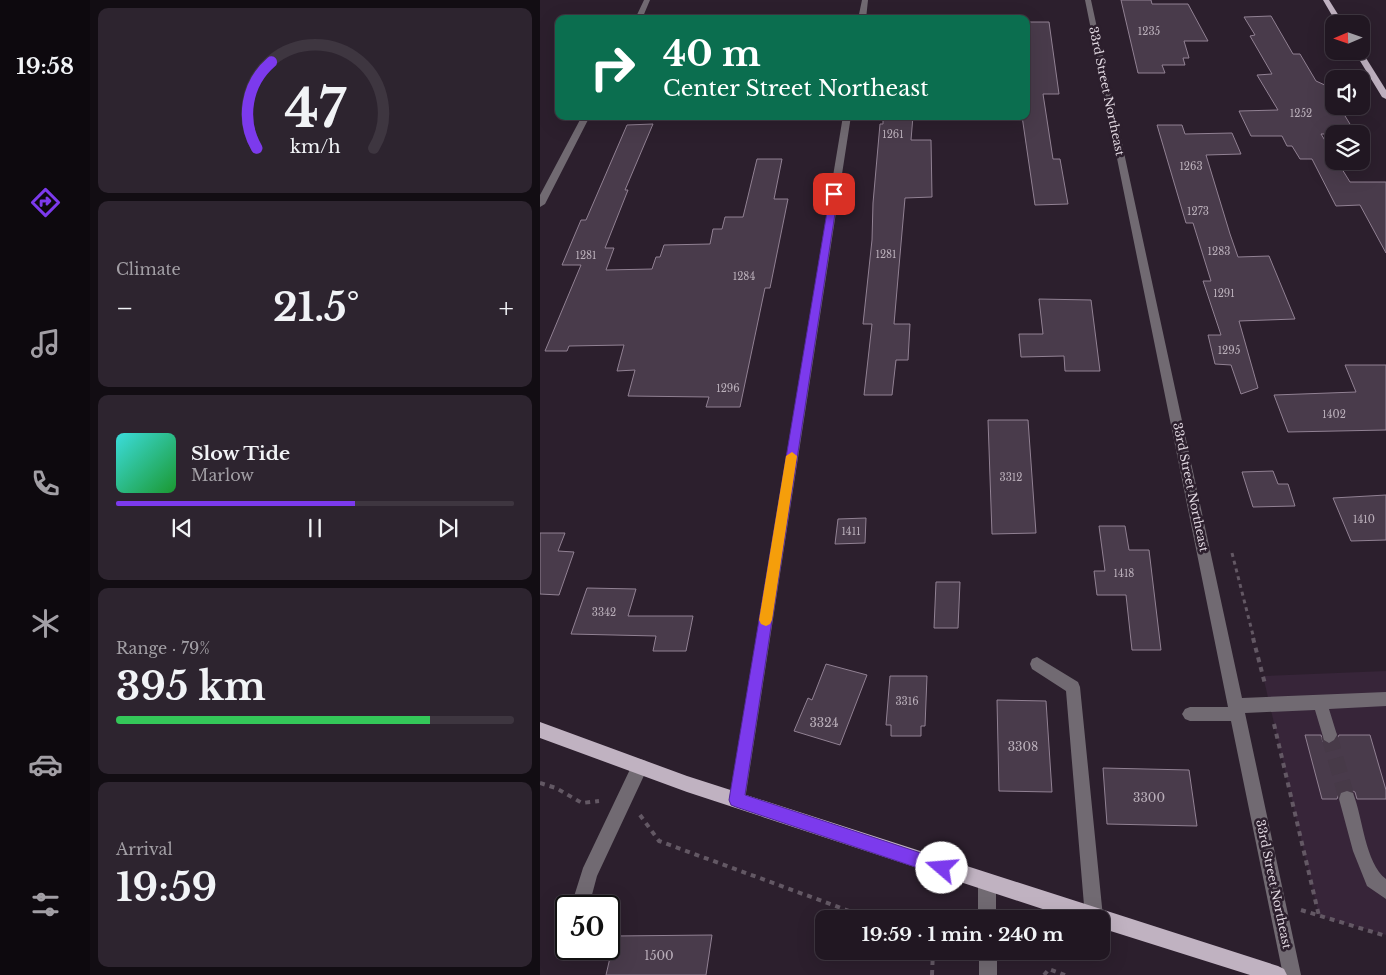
<!DOCTYPE html>
<meta charset="utf-8">
<style>
body{margin:0;font-family:"Libre Baskerville",serif;background:#2d242f;color:#f1f3f6;height:100vh;display:flex;flex-direction:column;font-size:19px;white-space:nowrap}
*{box-sizing:border-box;margin:0}
p{font-size:16px;color:#a29fa5}
.icon{flex:none;width:28px;height:28px;fill:none;stroke:currentColor;stroke-width:2;stroke-linecap:round;stroke-linejoin:round}
.map{position:relative;flex:1;overflow:hidden}
.sheet{display:flex;flex-direction:column;gap:8px;padding:8px;background:#120d13;width:450px}
.sheet>*{flex:none}
.guide{position:absolute;left:15px;top:15px;width:475px;height:105px;border-radius:10px;box-shadow:0 5px 20px #0002,0 0 0 1px #3e3640;background:#0b6e4f;color:#fff;overflow:hidden}
.needle{width:32px;rotate:268deg}
.fabs{position:absolute;left:785px;top:15px;display:grid;gap:10px}
.fabs a{display:grid;place-items:center;width:45px;height:45px;border-radius:10px;background:#211722;box-shadow:0 5px 20px #0002,0 0 0 1px #3e3640;font-size:25px}
.speed{position:absolute;left:15px;top:895px;display:flex;gap:10px;font-size:25px;font-weight:700;text-align:center}
.speed>*{display:grid;place-content:center;width:65px;height:65px;border-radius:50%;background:#211722;box-shadow:0 5px 20px #0002,0 0 0 1px #3e3640;line-height:1}
.speed .limit{border:2px solid #111;border-radius:8px;background:#fff;color:#111}
.pin{position:absolute;display:grid;place-items:center;width:42px;height:42px;color:#fff;margin:-21px;border-radius:10px;box-shadow:0 2px 8px #0006}
.me{position:absolute;width:55px;margin:-28px;rotate:288deg;stroke-linejoin:round;filter:drop-shadow(0 0 4px #0008)}
.turn{display:flex;align-items:center;gap:18px;height:105px;padding:0 25px;font-size:22px}
.turn .icon{width:65px;height:65px;stroke-width:2.5}
.turn b{display:block;font-size:35px;line-height:42px}
.big{font-size:38px;font-weight:700;line-height:1.1}
.sheet .tile{flex:1;display:flex;flex-direction:column;justify-content:center;gap:8px;min-width:0;padding:0 18px;border-radius:10px;background:#2d242f}
.sheet .dial{align-items:center;gap:0}
.dial svg{height:130px;overflow:visible;fill:none;stroke:#3e3640;stroke-width:7;stroke-linecap:round;text-anchor:middle}
.dial text{fill:#f1f3f6;stroke:none}
.song{display:flex;align-items:center;gap:15px}
.cover{width:60px;height:60px;border-radius:8px;background:linear-gradient(135deg,hsl(180 70% 55%),hsl(130 70% 35%))}
.played{height:5px;border-radius:2px;background:linear-gradient(90deg,#7c3aed 60%,#3e3640 60%)}
.keys{display:flex;justify-content:space-around;direction:ltr}
.heat{display:flex;justify-content:space-between;align-items:center;font-size:28px;direction:ltr}
.charge{height:8px;border-radius:4px;background:linear-gradient(90deg,#34c759 79%,#3e3640 0)}
.trip{position:absolute;left:275px;top:910px;width:295px;height:50px;border-radius:10px;background:#211722;box-shadow:0 5px 20px #0002,0 0 0 1px #3e3640;font-weight:700;line-height:50px;text-align:center}
main{display:flex;flex:1;min-height:0}
.menu{display:flex;flex-direction:column;width:90px;justify-content:space-around;align-items:center;background:#0d090e;color:#a29fa5}
.menu .icon{width:35px;height:35px}
.menu .active{color:#7c3aed}
.menu b{font-size:22px;color:#f1f3f6}
.map>svg:first-child{display:block}
.built{fill:#372539}
.building{fill:#493b4b;stroke:#918193}
.lines{fill:none;stroke-linecap:round;stroke-linejoin:round}
.minor-tunnel{stroke:#473a48;stroke-width:16;stroke-dasharray:16 8;stroke-linecap:butt}
.path-far1{stroke:#635864;stroke-width:3;stroke-dasharray:4 4;stroke-linecap:butt}
.path{stroke:#635864;stroke-width:4;stroke-dasharray:5 5;stroke-linecap:butt}
.minor{fill:#716a72;fill-rule:evenodd}
.major{fill:#c0b2c1;fill-rule:evenodd}
.route{fill:#7c3aed;stroke:#51269a}
.slow{fill:#f59e0b}
.labels{text-anchor:middle;dominant-baseline:central;stroke-width:5;stroke-linejoin:round;paint-order:stroke}
.number-label{font-size:10px;fill:#baafba}
.street-label{font-size:12px;fill:#dfd6df;stroke:#2c1f2d}
.near-number-label{font-size:12px;fill:#baafba}
</style>
<main>
<nav class="menu">
<b>19:58</b>
<svg class="icon active" aria-label="directions" viewBox="0 0 24 24"><path d="M12 3l9 9-9 9-9-9zM9 14v-3h6M13 9l2 2-2 2"/></svg>
<svg class="icon" aria-label="music" viewBox="0 0 24 24"><path d="M9 18V5l10-2v13"/><circle cx="6" cy="18" r="3"/><circle cx="16" cy="16" r="3"/></svg>
<svg class="icon" aria-label="phone" viewBox="0 0 24 24"><path d="M5 4h4l2 5-3 2q2 4 5 5l2-3 5 2v4C11 20 4 13 5 4z"/></svg>
<svg class="icon" aria-label="climate" viewBox="0 0 24 24"><path d="M12 3v18M4 7l16 10M4 17L20 7"/></svg>
<svg class="icon" aria-label="car" viewBox="0 0 24 24"><path d="M5 17H2v-5l4-1 3-4h7l3 4 3 1v5h-3M9 17h6M6 11h13"/><circle cx="7" cy="17" r="2"/><circle cx="17" cy="17" r="2"/></svg>
<svg class="icon" aria-label="filters" viewBox="0 0 24 24"><path d="M4 7h16M4 17h16"/><circle cx="9" cy="7" r="2"/><circle cx="15" cy="17" r="2"/></svg>
</nav>
<section class="sheet">
<div class="tile dial"><svg viewBox="0 0 100 80">
<path d="M14 69A42 42 0 1 1 86 69"/>
<path d="M14 69A42 42 0 0 1 23 16" stroke="#7c3aed"/>
<text x="50" y="56" font-size="32" font-weight="700">47</text>
<text x="50" y="72" font-size="11">km/h</text>
</svg></div>
<div class="tile"><p>Climate</p>
<div class="heat"><a>−</a><b class="big">21.5°</b><a>+</a></div>
</div>
<div class="tile">
<div class="song"><i class="cover"></i><div><b>Slow Tide</b><p>Marlow</p></div></div>
<div class="played"></div>
<div class="keys"><svg class="icon" aria-label="previous" viewBox="0 0 24 24"><path d="M18 5L8 12l10 7zM5 5v14"/></svg><svg class="icon" aria-label="pause" viewBox="0 0 24 24"><path d="M8 5v14M16 5v14"/></svg><svg class="icon" aria-label="next" viewBox="0 0 24 24"><path d="M6 5l10 7-10 7zM19 5v14"/></svg></div>
</div>
<div class="tile"><p>Range · 79%</p><b class="big">395 km</b><div class="charge"></div></div>
<div class="tile"><p>Arrival</p><b class="big">19:59</b></div>
</section>
<div class="map">
<svg width="846" height="975" viewBox="0 0 846 975">
<rect width="100%" height="100%" fill="#2c1f2d"/>
<path class="built" d="M846,671V935L779,916L723,676Z"/>
<path class="building" d="M581,0H611L612,4H648L668,41H644L649,58H643L645,65H622L625,73H598Z
M731,16L753,54H760L776,81L787,86L794,97V106H799L816,134H781L794,155V161H797L810,182H846V253L820,205L796,206L772,159H760L752,146H747L742,136H711L699,111L738,110L717,75L732,74L710,36L715,35L704,17Z
M486,22H509L519,94H503L513,159H520L528,204L495,205L482,116H486Z
M343,116H373L371,140H391L392,197L365,198L354,324H370L368,360H356L352,395H324L332,324H323L332,240L333,203L340,124H343Z
M113,124L85,190H88L65,248H74L66,270L112,269L116,257H120L124,245L170,244L173,229H182L185,217H203L217,159H242L234,199H248L230,288H225L200,407H166L169,397L88,396L95,370L77,371L84,345L29,346L27,351H5L41,265H22L41,220H46L87,125Z
M617,125H642L645,134L692,133L701,154L666,155L690,234L698,257L729,256L755,319L699,321L718,388L701,394L691,365L675,364L668,335H681L663,281H671L653,223H646Z
M499,299L551,300L560,371H525L524,356L481,357L479,334H503Z
M805,365H846V430L748,432L734,395L816,392Z
M448,420H488L496,533L452,534Z
M733,471L738,484H748L755,506L713,507L702,472Z
M846,495V540L811,541L793,498Z
M326,518L325,543L295,544L298,519Z
M559,526H585L589,550H609L621,650H592L586,595H557L554,571H565Z
M0,533H25L18,551L34,552L19,595L0,594Z
M396,582H420L418,628H394Z
M47,588L96,589L88,616H153L146,651H113L116,636L31,634Z
M286,664L327,675L300,745L254,731L268,698L272,700Z
M350,676H387L385,726H381V736H351V725H346Z
M457,700L506,701L512,792L459,791Z
M765,735H781L783,742L788,745L795,742L799,735H830L846,790V799H817L815,792L808,789L800,791L797,799H782Z
M563,768L649,770L657,826L567,824Z
M172,935L166,975H66L75,936Z"/>
<g class="lines">
<path class="minor-tunnel" d="M789,735L807,799"/>
<path class="path-far1" d="M692,553L714,639"/>
<path class="path" d="M713,638L725,684
M734,724L779,916
M0,783L16,788L42,803L59,801
M100,815L119,841L331,919
M761,910L846,936
M392,975L393,951
M504,975L509,969L525,975"/>
<path class="minor" d="M104,0H110L102,19H95Z
M322,0H328L326,19H318Z
M545,0H551L702,698L846,692V706L789,709L797,735L794,740L789,743L784,740L775,710L705,713L761,975H743L691,721H650L645,719L642,714L645,709L650,707H688Z
M42,116H50L5,204L0,207V195Z
M303,116H311L205,800L203,806L197,808L191,806L189,800Z
M497,657L538,682L540,687L563,917L561,921V919H546L545,917L526,691L492,669L490,664L492,659Z
M100,759L106,761L108,767L57,876L49,906H31L43,868L94,761Z
M807,791L813,793C823,818 825,863 846,879V899L827,886L813,851L799,799L801,793Z
M447,874L453,877L456,883V919H438V883L441,877Z
M439,951H457V975H439Z"/>
<path class="major" d="M783,0H789L804,24H797Z
M821,50L846,90V99L842,97L814,51Z
M0,722L147,776L738,966L744,969L747,975H710L561,928V919H533L147,792L0,738Z"/>
</g>
<path class="route" d="M294,192L298,194L205,795L402,860L407,863L409,868L407,874L402,876L196,807L191,805L189,800L290,194Z"/>
<path class="slow" d="M252,452L257,456L232,620L230,624L226,626L221,624L219,620L246,456Z"/>
<g class="labels">
<g class="number-label">
<text x="609" y="31">1235</text>
<text x="761" y="113">1252</text>
<text x="353" y="134">1261</text>
<text x="651" y="166">1263</text>
<text x="658" y="211">1273</text>
<text x="679" y="251">1283</text>
<text x="346" y="254">1281</text>
<text x="46" y="255">1281</text>
<text x="204" y="276">1284</text>
<text x="684" y="293">1291</text>
<text x="689" y="350">1295</text>
<text x="188" y="388">1296</text>
<text x="794" y="414">1402</text>
<text x="471" y="477">3312</text>
<text x="824" y="519">1410</text>
<text x="311" y="531">1411</text>
<text x="584" y="573">1418</text>
<text x="64" y="612">3342</text>
<text x="367" y="701">3316</text>
</g>
<g class="street-label">
<text transform="translate(567 91) rotate(78)">33rd Street Northeast</text>
<text transform="translate(651 487) rotate(78)">33rd Street Northeast</text>
<text transform="translate(734 884) rotate(78)">33rd Street Northeast</text>
</g>
<g class="near-number-label">
<text x="284" y="722">3324</text>
<text x="483" y="746">3308</text>
<text x="609" y="797">3300</text>
<text x="119" y="955">1500</text>
</g>
</g>
</svg>
<div class="fabs">
<a><svg class="needle" viewBox="-14 -14 28 28"><path d="M0-13l5 13h-10z" fill="#e53935"/><path d="M0 13l5-13h-10z" fill="#a29fa5"/></svg></a>
<a><svg class="icon" aria-label="sound" viewBox="0 0 24 24"><path d="M4 9h4l5-4v14l-5-4H4zM17 9q2 3 0 6"/></svg></a>
<a><svg class="icon" aria-label="layers" viewBox="0 0 24 24"><path d="M12 4l9 5-9 5-9-5zM3 14l9 5 9-5"/></svg></a>
</div>
<div class="speed"><div class="limit">50</div></div>
<div class="pin" style="left:294px;top:194px;background:#d93025"><svg class="icon" aria-label="arrive" viewBox="0 0 24 24"><path d="M6 21V4h12l-3 4 3 4H6"/></svg></div>
<svg class="me" style="left:402px;top:868px" viewBox="-20 -20 40 40"><circle r="19" fill="#fff"/><path d="M0-13L10 11 0 6-10 11z" fill="#7c3aed"/></svg>
<div class="trip">19:59 · 1 min · 240 m</div>
<div class="guide">
<div class="turn"><svg class="icon" aria-label="right" viewBox="0 0 24 24"><path d="M7 20v-9h11M14 6l5 5-5 5"/></svg><div><b>40 m</b>Center Street Northeast</div></div>
</div>
</div>
</main>
